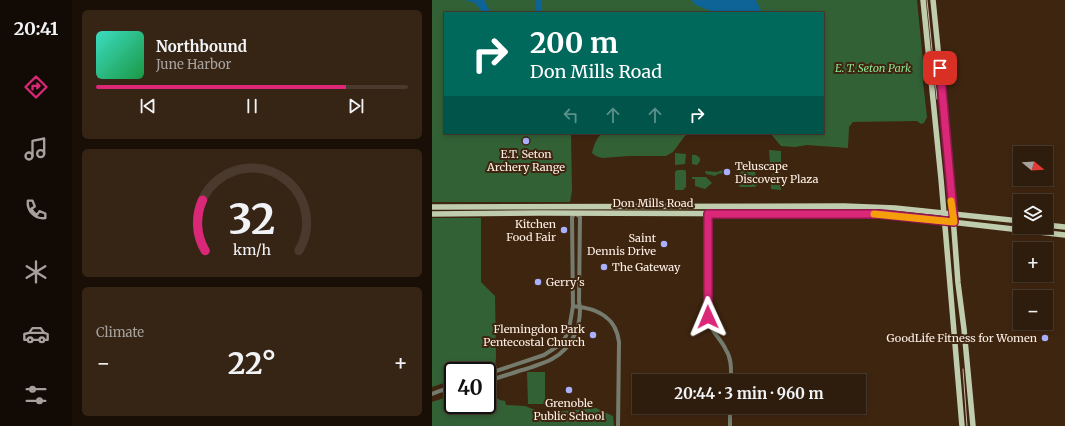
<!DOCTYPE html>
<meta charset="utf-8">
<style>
body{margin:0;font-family:Merriweather,serif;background:#362515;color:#f1f3f6;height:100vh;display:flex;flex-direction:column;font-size:15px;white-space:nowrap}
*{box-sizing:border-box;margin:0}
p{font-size:13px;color:#a7a19d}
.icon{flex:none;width:22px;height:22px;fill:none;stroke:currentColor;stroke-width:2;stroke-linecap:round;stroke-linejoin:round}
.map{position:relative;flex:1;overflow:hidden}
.side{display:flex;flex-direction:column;gap:10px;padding:10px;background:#190f07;width:360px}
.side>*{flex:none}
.hud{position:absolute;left:12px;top:12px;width:380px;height:122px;border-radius:0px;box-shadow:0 2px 6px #0003,0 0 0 1px #493a2d;background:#00695c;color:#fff;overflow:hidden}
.needle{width:26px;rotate:108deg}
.controls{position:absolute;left:581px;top:146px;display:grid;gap:8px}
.controls a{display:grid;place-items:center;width:40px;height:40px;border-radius:0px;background:#2e1c0c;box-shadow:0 2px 6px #0003,0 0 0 1px #493a2d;font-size:20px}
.speed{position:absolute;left:12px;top:362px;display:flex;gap:8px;font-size:20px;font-weight:700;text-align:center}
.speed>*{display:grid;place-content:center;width:52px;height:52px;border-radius:50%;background:#2e1c0c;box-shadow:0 2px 6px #0003,0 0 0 1px #493a2d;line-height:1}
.speed .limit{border:2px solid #111;border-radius:6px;background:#fff;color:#111}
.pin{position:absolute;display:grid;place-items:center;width:34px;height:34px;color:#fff;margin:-17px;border-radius:8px;box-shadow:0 2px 6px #0006}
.me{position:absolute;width:44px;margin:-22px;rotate:359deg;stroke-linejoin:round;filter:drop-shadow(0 0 3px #0008)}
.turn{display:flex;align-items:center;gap:14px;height:84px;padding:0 20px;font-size:18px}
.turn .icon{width:52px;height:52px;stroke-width:2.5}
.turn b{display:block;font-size:28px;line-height:34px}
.lanes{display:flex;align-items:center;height:38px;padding:0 20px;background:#0003;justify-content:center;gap:20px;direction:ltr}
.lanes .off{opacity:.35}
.big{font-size:30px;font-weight:700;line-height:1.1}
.side .tile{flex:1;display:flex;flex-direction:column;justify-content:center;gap:6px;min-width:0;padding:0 14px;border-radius:6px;background:#362515}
.side .dial{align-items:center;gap:0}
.dial svg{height:104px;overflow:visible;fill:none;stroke:#493a2d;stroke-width:7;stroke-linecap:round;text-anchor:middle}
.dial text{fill:#f1f3f6;stroke:none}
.song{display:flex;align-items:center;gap:12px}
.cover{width:48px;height:48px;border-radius:6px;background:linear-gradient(135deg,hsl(170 70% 55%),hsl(140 70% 35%))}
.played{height:4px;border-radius:2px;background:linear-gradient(90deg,#db2777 80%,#493a2d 80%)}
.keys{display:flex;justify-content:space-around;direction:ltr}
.heat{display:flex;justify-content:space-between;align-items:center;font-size:22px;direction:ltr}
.trip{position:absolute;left:200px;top:374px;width:234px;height:40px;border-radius:0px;background:#2e1c0c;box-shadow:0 2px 6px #0003,0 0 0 1px #493a2d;font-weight:700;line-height:40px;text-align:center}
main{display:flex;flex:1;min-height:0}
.dock{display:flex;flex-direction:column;width:72px;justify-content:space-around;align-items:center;background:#120b05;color:#a7a19d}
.dock .icon{width:28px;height:28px}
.dock .on{color:#db2777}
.dock b{font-size:18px;color:#f1f3f6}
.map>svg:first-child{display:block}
.green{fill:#336136}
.water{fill:#0e6496}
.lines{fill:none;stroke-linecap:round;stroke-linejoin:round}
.minor{stroke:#757b6d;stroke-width:4}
.major{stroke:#c0ccae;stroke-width:5.5}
.tram{stroke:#cab9ac;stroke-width:1}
.route-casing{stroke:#8e194d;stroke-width:10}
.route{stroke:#db2777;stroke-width:7}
.slow{stroke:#f59e0b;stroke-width:7}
.poi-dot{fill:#a9b0fc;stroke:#3e2510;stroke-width:1.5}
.labels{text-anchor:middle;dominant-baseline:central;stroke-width:4;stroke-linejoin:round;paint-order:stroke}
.park-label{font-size:11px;font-style:italic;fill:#8ae08f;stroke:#3e2510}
.poi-label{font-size:11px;fill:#fef0e6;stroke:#3e2510;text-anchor:end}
.street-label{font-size:11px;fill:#fef0e6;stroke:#3e2510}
</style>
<main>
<nav class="dock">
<b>20:41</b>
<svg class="icon on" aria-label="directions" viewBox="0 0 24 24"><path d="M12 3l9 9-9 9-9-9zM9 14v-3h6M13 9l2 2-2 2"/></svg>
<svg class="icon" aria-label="music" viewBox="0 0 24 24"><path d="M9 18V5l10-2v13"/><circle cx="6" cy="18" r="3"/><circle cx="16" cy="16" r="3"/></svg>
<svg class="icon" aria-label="phone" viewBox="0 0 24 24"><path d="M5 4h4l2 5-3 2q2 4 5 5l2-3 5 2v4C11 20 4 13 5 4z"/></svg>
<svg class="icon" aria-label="climate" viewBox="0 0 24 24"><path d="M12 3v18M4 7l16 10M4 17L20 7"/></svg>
<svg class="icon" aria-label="car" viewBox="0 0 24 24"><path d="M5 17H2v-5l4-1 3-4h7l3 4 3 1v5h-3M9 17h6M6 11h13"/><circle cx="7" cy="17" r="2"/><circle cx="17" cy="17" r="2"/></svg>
<svg class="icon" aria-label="filters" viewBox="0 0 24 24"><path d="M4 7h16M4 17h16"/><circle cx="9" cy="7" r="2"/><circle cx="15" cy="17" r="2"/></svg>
</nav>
<section class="side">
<div class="tile">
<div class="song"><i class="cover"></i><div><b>Northbound</b><p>June Harbor</p></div></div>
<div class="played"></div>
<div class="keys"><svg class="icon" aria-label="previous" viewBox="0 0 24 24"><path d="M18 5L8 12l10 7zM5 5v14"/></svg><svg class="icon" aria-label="pause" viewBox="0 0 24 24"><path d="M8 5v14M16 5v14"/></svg><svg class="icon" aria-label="next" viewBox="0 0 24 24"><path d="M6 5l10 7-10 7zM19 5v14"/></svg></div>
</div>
<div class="tile dial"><svg viewBox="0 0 100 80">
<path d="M14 69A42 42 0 1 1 86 69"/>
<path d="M14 69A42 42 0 0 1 12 30" stroke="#db2777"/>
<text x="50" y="56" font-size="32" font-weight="700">32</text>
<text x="50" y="72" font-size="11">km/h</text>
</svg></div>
<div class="tile"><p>Climate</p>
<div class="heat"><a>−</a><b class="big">22°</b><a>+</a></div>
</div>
</section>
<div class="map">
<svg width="633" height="426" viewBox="0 0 633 426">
<rect width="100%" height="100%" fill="#3e2510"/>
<path class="green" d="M0,0H485L492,72L491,82L495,117L492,123L489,124L485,121L421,122L417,127L416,148L375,145L363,147L349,146L338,133H391V13H13V133H139L140,191L138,202H0Z
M170,133H257L252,137L241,152L234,156H197L170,158L164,156L160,153C162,145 164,139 170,133Z
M337,150L349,151V164H338Z
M243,153L254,154L253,164L243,165Z
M260,155H264L268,158V161L265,165L260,164Z
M296,168L292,173L286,174L283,176L274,174L273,171L285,172Z
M311,168L323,172L324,177L316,182L307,184L304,180Z
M245,170H253L254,172V187L251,190H243V172Z
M342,172H348L349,190L339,189V176Z
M260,177H274L280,183L273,189L263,186V179H260Z
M325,179L326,184L323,187H308L307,185L317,183Z
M0,218H49V282L63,296L64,357L63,367L50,371H21V380L0,387Z
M95,372H113V404H96Z
M62,383L63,397L68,400L73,401L74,405L93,406L111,413L164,408L181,416L182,426H0V402L21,395V405H55V385Z"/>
<path class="water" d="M33,0H52L59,13H51L43,3Z
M104,0H109L110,13H104Z
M260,0H324L330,13L341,10L348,13H283L262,4Z"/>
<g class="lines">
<path class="minor" d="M276,207V317C279,333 288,337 294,350C300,359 299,371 299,381
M141,306C164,308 184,316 187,342L186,426
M55,374L112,355L126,346L133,338L137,329L141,306L140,217L143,213L148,217L147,301C151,323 141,348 120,359C113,363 105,365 97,368C83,372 69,377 55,381
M12,391L21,389
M0,394L21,386
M298,426V407"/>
<path class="major" d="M491,0L509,179L530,426
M501,0L515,137L526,283L532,329L541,426
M0,207L412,206L463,208L588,221
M0,214L108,213L438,214L458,215L633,235
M614,225L633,227"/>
<path class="tram" d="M495,0L505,99
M531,369L535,426"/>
</g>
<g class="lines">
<defs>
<path id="route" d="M276,317V214H448L522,222L508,68"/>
</defs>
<use href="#route" class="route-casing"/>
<use href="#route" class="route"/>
<path class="slow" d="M442,214L522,222L519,201"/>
</g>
<g class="poi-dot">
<circle cx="94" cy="141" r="4"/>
<circle cx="295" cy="172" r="4"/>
<circle cx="132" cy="230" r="4"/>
<circle cx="232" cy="244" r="4"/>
<circle cx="172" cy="267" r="4"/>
<circle cx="106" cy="282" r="4"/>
<circle cx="161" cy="335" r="4"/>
<circle cx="613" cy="338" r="4"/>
<circle cx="137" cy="390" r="4"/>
</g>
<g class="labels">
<g class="park-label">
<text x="441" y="68">E. T. Seton Park</text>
</g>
<g class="poi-label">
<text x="94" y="154" text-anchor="middle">E.T. Seton<tspan x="94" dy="13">Archery Range</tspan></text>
<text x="303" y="166" text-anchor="start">Teluscape<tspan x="303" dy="13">Discovery Plaza</tspan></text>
<text x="124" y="224">Kitchen<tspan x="124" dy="13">Food Fair</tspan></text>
<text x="224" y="238">Saint<tspan x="224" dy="13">Dennis Drive</tspan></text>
<text x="180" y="267" text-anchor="start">The Gateway</text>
<text x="114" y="282" text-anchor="start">Gerry's</text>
<text x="153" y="329">Flemingdon Park<tspan x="153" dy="13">Pentecostal Church</tspan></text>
<text x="605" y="338">GoodLife Fitness for Women</text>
<text x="137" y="403" text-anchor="middle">Grenoble<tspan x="137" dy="13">Public School</tspan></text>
</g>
<g class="street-label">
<text x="221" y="203">Don Mills Road</text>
</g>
</g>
</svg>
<div class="controls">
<a><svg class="needle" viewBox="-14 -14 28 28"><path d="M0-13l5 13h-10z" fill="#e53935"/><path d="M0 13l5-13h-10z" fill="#a7a19d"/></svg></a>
<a><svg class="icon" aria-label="layers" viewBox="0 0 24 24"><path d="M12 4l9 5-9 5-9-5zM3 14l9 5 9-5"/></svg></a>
<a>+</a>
<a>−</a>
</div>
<div class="speed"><div class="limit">40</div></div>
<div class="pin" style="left:508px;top:68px;background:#d93025"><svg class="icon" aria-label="arrive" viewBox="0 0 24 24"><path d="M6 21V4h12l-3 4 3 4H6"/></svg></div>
<svg class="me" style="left:276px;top:317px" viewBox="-20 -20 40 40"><path d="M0-17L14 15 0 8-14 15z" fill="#db2777" stroke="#fff" stroke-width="4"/></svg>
<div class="trip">20:44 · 3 min · 960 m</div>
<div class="hud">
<div class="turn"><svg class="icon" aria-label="right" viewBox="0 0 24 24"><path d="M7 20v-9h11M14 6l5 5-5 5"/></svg><div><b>200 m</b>Don Mills Road</div></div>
<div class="lanes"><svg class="icon off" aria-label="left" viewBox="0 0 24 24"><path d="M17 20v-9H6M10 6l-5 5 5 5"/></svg><svg class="icon off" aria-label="ahead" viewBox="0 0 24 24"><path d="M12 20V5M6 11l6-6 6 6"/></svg><svg class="icon off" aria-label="ahead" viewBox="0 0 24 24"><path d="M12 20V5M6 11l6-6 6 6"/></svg><svg class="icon" aria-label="right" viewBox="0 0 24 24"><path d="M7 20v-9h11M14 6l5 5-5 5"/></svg></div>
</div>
</div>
</main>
